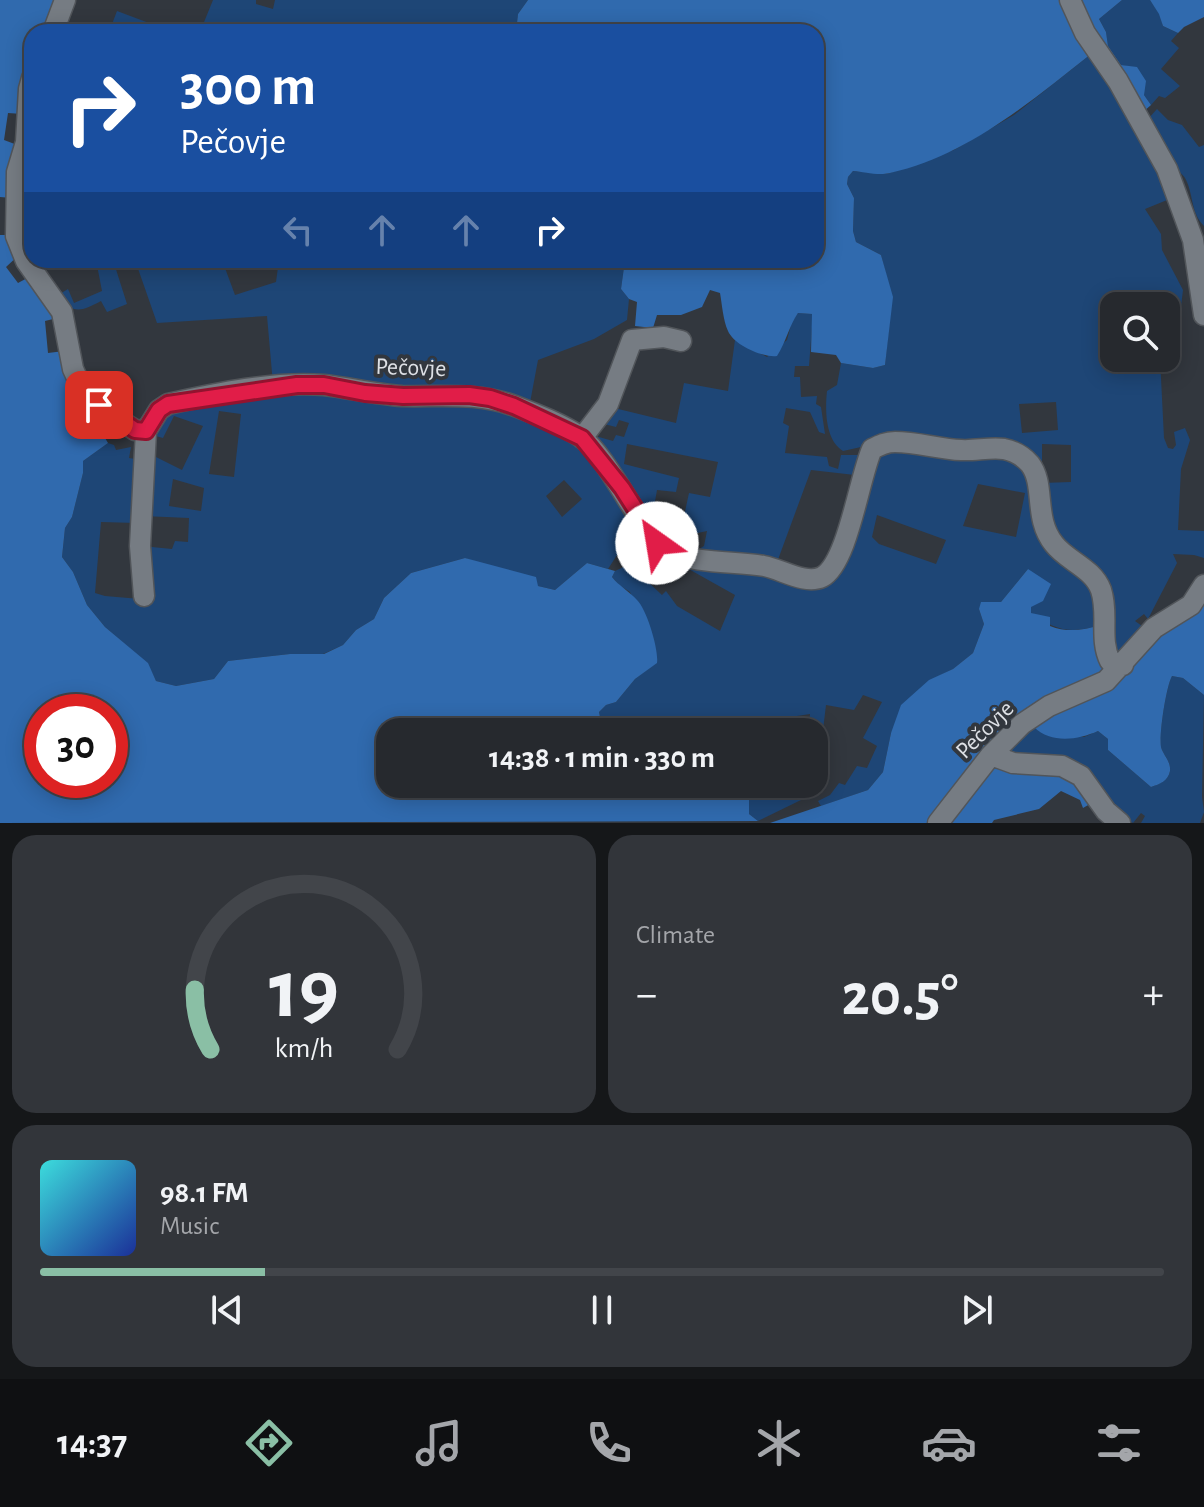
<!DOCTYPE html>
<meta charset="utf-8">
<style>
body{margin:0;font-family:"Alegreya Sans",sans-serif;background:#32353a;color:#f1f3f6;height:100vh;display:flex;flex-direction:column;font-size:30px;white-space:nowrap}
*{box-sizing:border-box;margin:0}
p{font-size:26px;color:#a4a6aa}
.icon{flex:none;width:44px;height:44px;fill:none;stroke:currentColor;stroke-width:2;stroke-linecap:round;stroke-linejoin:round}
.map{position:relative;height:823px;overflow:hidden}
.drawer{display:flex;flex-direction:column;gap:12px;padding:12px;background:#151719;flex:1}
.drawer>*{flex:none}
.hud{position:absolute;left:24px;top:24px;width:800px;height:244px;border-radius:24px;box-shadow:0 4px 20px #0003,0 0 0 2px #42454a;background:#1a4fa0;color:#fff;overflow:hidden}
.controls{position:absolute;left:1100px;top:292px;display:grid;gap:16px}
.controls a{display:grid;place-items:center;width:80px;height:80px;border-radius:16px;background:#26292e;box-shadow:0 4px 20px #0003,0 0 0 2px #42454a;font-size:40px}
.speed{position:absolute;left:24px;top:694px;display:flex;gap:16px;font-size:40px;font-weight:700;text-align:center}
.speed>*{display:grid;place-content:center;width:104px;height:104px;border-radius:50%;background:#26292e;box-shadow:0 4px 20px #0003,0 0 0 2px #42454a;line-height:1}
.speed .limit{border:12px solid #d22;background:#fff;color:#111}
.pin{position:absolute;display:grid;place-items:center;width:68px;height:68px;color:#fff;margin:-34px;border-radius:16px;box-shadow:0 4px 12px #0006}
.me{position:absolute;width:88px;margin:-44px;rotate:328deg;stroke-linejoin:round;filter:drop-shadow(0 0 6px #0008)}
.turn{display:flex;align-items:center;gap:28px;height:168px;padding:0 24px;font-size:36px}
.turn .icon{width:104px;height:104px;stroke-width:2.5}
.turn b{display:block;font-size:56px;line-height:68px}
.lanes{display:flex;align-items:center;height:76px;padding:0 24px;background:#0003;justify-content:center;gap:40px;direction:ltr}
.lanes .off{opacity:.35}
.big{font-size:60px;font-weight:700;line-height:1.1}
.drawer .tile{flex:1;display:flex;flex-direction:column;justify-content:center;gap:12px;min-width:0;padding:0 28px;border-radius:24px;background:#32353a}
.drawer .dial{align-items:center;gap:0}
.dial svg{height:208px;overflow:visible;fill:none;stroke:#42454a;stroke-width:7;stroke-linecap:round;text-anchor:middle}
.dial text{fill:#f1f3f6;stroke:none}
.song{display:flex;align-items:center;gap:24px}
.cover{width:96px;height:96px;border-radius:12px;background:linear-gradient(135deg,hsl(180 70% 55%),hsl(230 70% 35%))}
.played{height:8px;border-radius:4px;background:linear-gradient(90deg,#8abfa5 20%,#42454a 20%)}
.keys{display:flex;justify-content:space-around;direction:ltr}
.heat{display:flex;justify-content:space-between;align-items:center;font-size:44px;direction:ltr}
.drawer .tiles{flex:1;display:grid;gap:12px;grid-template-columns:1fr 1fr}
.tile:last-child{grid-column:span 2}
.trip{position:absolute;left:376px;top:718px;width:452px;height:80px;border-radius:24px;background:#26292e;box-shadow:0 4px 20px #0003,0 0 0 2px #42454a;font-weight:700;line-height:80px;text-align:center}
.tab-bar{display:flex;height:128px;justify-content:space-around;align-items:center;background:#0f1012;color:#a4a6aa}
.tab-bar .icon{width:56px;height:56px}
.tab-bar .selected{color:#8abfa5}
.tab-bar b{font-size:36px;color:#f1f3f6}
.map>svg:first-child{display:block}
.green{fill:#1e4676;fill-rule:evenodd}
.forest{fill:#306aae;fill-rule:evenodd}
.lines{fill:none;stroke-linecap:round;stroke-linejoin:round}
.minor-casing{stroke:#51555a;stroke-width:23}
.minor{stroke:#767c83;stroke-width:20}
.route-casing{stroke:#92132f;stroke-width:20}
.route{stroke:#e11d48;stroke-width:14}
.labels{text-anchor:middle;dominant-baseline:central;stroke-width:8;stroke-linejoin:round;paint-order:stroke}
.street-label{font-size:24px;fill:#dee1e6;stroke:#32373e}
</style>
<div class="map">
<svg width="1204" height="823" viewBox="0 0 1204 823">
<rect width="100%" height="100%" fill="#32373e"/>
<path class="green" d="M213,0H256V4L273,9L275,0H528L518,14L516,32H200Z
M1122,0H1150L1160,14L1163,26L1178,33L1171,41L1179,48L1161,69L1180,86L1165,98L1159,96L1151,105L1144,95L1137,68L1121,65L1108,46L1106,32L1099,19Z
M117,11L173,32H109Z
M1091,54L1140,129L1172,198L1145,209L1161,234L1162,250L1183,290L1180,315L1166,325V306H1114V358H1160L1164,438L1168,448L1173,449L1176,445L1174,432L1185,428L1190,440L1181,469L1178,530L1204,531V558L1194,555L1173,554L1177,563L1148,619L1144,614L1135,621L1142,626L1141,634L1113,657L1110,614L1061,547L1042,483L1071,482V445L1042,444V470L1028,455L870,445L843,451C825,440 825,410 827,391L837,385L841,363L873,368L885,365L892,297L881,255L856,242L853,231L854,198L847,184L848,177L853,171L887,174L954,150L1014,115ZM1056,402L1058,430L1022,433L1019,404Z
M1157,109L1168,120L1182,125L1199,147L1204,145V226C1190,212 1194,194 1185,178C1182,173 1175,169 1172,164C1160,148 1163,133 1148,119Z
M96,260H113L127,304L107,312L101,301C80,312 75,314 55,297L68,289L74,303L102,291Z
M135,260H222L235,295L276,282L279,260H625L621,289L629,299L627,320L594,339L538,360L529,408L273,384L267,316L157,323Z
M798,313L813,314L809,366H795L794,377H800L801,397L817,396L816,404L821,407L825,434L819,432L810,412L786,408L783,423L789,426L785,453L827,457L829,466L838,469L841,455H859L861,461L855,475L811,470L776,565L703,554L699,549L704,546L707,531L693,534L681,530L689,493L710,497L718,462L627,444L624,464L679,478L676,492L657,490L654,507L661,510L660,520L671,522L667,544L592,435L613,441L616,435L624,437L629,423L619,420L616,427L600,423L610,407L676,423L684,383L728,391L735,340L767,357L787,340L792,321Z
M252,392L478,399L581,442L643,538L638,555H617L608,569L587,563L555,590L538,586L465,558L411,573L384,598L374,619L356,630L343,645L323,654H290L228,661L214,679L176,686L156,681L147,663L105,627L87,605L73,572L62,557L65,528L72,517L83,473V461L108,443L114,445L116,450L131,447L129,458L141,460L137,523L101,522L95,593L105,596L140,599L142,546L172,549L175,541L188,542L189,518L143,516L148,453L182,470L203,426L174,416L163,438L152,435L162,412ZM219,411L241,414L234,477L209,474ZM173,479L204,488L201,511L169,506ZM564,480L582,499L562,517L546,496Z
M883,448L996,452L1027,466L1036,515L1089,577L1101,625C1069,634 1057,631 1031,613L1028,569L1001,602L979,609L984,624L973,653L953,669L929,681L891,733L883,772L868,790L821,806L818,801L830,795L839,783L845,785L857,766L867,768L877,746L863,738L882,702L863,695L854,710L826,705L823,730L827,731L824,753L814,750V732H808L810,714L797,716L794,732H603L599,712L606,705L616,702L635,679L656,663L630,592L619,585L612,577L615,571L632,563L640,579L648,582L662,595L666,591L677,606L720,631L735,595L685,567L819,581L870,465ZM978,484L1025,493L1016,537L963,526ZM877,515L946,540L936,564L879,544L872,537Z
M1172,676L1183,678L1204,695L1202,797L1204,812L1200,823H1141L1145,816L1141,813L1133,823L1013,757L1011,750L1020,737L1033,727L1084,737L1098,731L1108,739V750L1151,787C1159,784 1168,781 1170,771C1171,761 1163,755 1161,747C1159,734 1166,687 1172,676Z
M768,784H807L801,800L758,821L749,814V799L769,792Z"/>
<path class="forest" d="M0,0H60L48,32H32V65L22,114L8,113L4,140L20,146L12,198L0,197Z
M528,0H1066L1091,54C1030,102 967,156 890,173C879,176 864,172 853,171L848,177L847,184L854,198L853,231L856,242L881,255L893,297L885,365L873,368L841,363L836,355L811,352L812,314L798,313C789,326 786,342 777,356C763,358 734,345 728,331C723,320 722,304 720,293L710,290L702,307L681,315H657L653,328L635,326L637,302L629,299L621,289L625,260H816V32H516L518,14Z
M1076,0H1122L1099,19L1106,32L1108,46L1121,65L1137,67L1146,81L1144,95L1151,105L1143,112Z
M1150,0H1204V17L1184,27L1178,33L1163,26L1159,14Z
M0,235H12L20,254L6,267L18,283L31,276L57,318L45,321L48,353L64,351L99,412L85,416L87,421L94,419L108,443L83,461V473L72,517L65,528L62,557L73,572L87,605L105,627L148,663L156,681L176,686L214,679L228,661L290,654H324L343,645L356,630L374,619L384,598L411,573L465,558L536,577L538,586L555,590L587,563L615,571L612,577C619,586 629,591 637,600C647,610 659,650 657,663L635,679L616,702L606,705L599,712L603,732H390V784H768L770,792L749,799V814L758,821L0,823ZM42,712H110V780H42Z
M1028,569L1051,584L1043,601L1031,607V613L1050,617V626C1068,633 1083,630 1101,625L1107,672L982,758L928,823H770L868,790L883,772L891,733L901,705L929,680L953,669L973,653L984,624L979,609L981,602H1001Z
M1204,597V695L1183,678L1172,676C1166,687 1159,734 1161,747C1163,755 1171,761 1170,771C1168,781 1160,784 1151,787L1108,750V739L1098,731C1078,740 1051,744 1034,727L1156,631Z
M995,766L1070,772L1090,804L1083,808L1080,800L1061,791L1039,809L994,820L992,823H945Z"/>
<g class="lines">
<defs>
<path id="minor" d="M1070,0L1085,33L1118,81L1167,169L1193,240L1204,315
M53,32L65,0
M32,78L29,89L26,142L17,172L16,236L26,261L62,312L73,369L83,391L106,412L135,430L146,431L159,410L168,404C217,393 274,381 324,385C350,388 375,394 402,396C441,397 478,392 515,406C536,414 562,424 581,437C610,458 645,541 668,551C697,564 733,561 764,566C781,569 805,585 822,577C848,563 859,478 872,449C880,445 886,442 895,442C917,442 939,449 961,450C975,451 990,447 1004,449C1014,451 1023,456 1030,464C1046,485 1033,518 1054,544C1067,561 1093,568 1101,590C1109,614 1099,639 1110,661L1123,665
M582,438L608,404L632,340L664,337L681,341
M144,596L140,546L146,431
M991,755L1013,763L1062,766L1081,776L1106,811L1120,823
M938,823L991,755L1022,724L1049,706L1106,681L1154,628L1191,605L1204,585"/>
</defs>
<use href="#minor" class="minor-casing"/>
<use href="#minor" class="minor"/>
</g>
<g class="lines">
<defs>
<path id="route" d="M99,405L135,430L146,431L159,410L168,404L297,385H324L365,393L403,396L469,395L490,398L514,406L582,438L622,488L657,543"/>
</defs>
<use href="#route" class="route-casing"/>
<use href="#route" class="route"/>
</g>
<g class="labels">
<g class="street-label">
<text transform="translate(411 368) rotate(2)">Pečovje</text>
<text transform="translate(985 730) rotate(-45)">Pečovje</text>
</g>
</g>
</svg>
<div class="controls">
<a><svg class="icon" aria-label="search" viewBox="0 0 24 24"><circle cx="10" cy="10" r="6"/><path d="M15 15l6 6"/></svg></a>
</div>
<div class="speed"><div class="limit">30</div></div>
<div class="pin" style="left:99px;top:405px;background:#d93025"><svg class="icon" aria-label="arrive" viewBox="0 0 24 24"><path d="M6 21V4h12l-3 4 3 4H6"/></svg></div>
<svg class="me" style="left:657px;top:543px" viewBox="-20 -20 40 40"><circle r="19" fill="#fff"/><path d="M0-13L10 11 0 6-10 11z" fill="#e11d48"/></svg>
<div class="trip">14:38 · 1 min · 330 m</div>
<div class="hud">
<div class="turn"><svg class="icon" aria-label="right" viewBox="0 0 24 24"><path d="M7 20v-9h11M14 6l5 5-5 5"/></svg><div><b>300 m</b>Pečovje</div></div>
<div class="lanes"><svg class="icon off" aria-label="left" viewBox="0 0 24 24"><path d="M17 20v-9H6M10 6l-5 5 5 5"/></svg><svg class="icon off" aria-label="ahead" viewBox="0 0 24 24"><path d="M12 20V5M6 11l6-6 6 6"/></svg><svg class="icon off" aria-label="ahead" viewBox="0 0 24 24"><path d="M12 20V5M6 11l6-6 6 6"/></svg><svg class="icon" aria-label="right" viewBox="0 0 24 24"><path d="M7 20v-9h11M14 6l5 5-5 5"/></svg></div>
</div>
</div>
<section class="drawer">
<div class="tiles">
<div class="tile dial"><svg viewBox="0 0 100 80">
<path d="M14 69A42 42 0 1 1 86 69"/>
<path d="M14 69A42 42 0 0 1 8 46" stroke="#8abfa5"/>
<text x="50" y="56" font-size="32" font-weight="700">19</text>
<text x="50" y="72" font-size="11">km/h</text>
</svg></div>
<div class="tile"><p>Climate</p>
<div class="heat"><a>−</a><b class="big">20.5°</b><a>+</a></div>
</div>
<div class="tile">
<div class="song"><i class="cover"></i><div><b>98.1 FM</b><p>Music</p></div></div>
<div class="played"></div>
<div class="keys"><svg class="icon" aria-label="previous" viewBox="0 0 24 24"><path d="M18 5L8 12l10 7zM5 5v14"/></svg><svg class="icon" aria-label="pause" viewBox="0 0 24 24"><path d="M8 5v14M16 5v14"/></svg><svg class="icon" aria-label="next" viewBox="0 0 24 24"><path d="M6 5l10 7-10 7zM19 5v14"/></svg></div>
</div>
</div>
</section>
<nav class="tab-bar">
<b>14:37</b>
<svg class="icon selected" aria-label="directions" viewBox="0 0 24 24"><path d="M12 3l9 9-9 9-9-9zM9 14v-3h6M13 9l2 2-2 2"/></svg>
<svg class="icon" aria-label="music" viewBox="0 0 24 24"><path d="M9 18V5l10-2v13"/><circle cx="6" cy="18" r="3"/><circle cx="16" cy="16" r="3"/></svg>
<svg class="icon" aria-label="phone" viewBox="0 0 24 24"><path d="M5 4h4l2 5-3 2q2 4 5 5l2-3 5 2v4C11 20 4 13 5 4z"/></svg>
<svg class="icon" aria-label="climate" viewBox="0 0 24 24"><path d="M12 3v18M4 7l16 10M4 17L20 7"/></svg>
<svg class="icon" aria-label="car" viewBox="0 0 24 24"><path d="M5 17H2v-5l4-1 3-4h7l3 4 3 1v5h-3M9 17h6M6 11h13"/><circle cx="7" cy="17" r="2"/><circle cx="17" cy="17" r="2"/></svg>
<svg class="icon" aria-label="filters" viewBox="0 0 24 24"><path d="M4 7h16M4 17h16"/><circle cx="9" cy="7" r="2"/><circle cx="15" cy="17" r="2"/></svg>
</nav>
